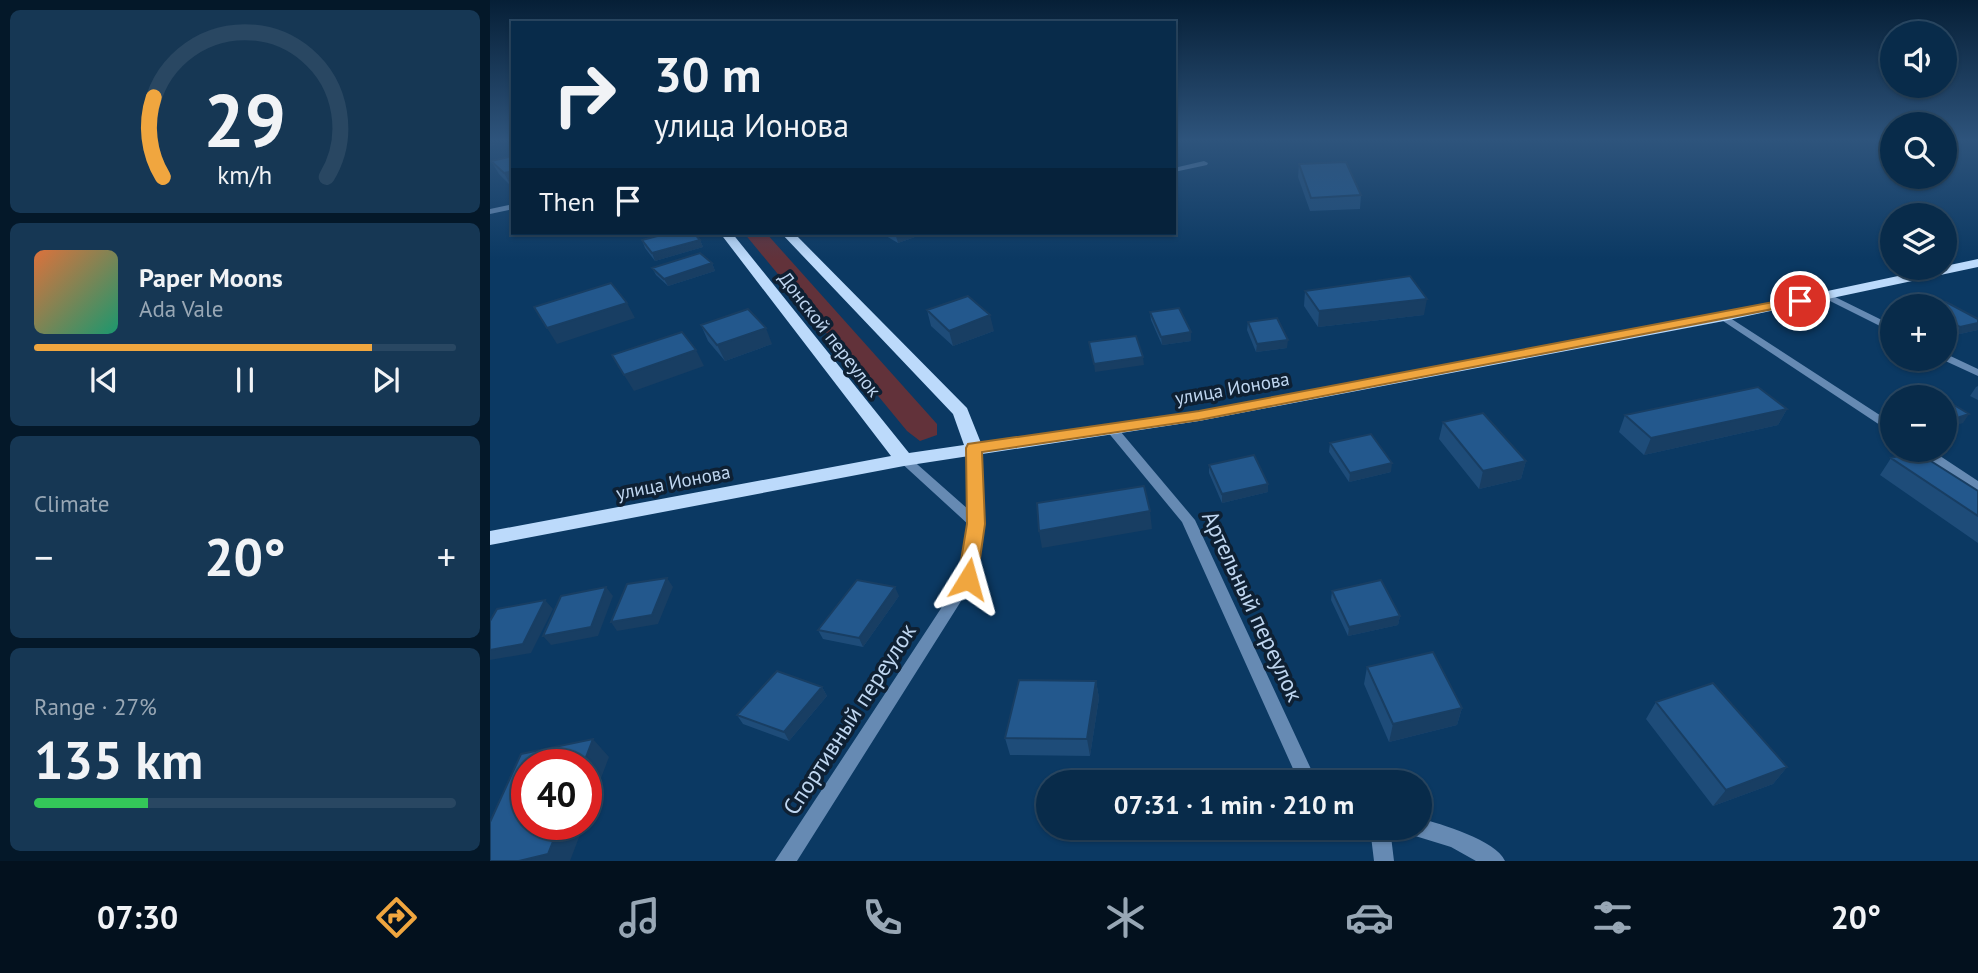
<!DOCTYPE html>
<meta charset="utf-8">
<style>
body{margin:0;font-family:"PT Sans",sans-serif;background:#163754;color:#f1f3f6;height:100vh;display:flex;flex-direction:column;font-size:26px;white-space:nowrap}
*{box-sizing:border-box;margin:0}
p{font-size:23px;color:#98a7b5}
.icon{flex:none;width:38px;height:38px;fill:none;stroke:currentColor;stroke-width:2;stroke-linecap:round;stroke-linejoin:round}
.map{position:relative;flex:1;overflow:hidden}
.sheet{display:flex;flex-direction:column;gap:10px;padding:10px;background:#041829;width:490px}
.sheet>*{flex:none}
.hud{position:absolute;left:21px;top:21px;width:665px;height:214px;border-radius:0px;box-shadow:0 2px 5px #0004,0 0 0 2px #294762;background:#082b4a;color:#f1f3f6;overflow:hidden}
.tools{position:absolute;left:1390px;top:21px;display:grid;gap:14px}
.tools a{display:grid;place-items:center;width:77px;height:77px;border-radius:50%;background:#082b4a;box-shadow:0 2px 5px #0004,0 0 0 2px #294762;font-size:35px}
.speed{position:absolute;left:21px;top:749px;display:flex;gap:14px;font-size:35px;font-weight:700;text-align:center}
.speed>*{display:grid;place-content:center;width:91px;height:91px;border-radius:50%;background:#082b4a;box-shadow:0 2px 5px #0004,0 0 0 2px #294762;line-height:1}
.speed .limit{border:10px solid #d22;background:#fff;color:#111}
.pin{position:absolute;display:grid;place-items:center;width:60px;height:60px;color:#fff;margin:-30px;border:4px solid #fff;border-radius:50%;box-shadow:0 2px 7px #0007}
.me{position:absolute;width:77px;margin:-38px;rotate:8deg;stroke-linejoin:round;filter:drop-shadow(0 0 5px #0008)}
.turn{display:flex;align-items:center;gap:24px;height:147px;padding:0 28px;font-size:32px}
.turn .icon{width:91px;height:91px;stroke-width:2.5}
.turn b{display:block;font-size:49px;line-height:60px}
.then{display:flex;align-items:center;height:66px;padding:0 28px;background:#0003;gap:14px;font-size:26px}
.big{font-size:52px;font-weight:700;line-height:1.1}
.sheet .tile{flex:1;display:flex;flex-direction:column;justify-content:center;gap:10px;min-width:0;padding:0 24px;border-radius:10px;background:#163754}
.sheet .dial{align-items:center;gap:0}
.dial svg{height:182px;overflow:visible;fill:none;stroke:#294762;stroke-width:7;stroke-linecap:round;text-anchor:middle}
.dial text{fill:#f1f3f6;stroke:none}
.song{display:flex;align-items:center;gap:21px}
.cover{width:84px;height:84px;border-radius:10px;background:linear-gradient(135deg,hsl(20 70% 55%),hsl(160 70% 35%))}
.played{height:7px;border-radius:4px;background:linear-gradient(90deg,#f0a63f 80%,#294762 80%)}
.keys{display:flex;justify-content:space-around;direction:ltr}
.heat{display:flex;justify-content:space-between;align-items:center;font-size:38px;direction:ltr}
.charge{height:10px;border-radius:5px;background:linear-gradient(90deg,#34c759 27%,#294762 0)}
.trip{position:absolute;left:546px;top:770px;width:396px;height:70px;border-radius:35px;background:#082b4a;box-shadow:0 2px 5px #0004,0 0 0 2px #294762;font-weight:700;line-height:70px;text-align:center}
.menu{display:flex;height:112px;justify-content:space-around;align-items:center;background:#03111e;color:#98a7b5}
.menu .icon{width:49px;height:49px}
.menu .on{color:#f0a63f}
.menu b{font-size:32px;color:#f1f3f6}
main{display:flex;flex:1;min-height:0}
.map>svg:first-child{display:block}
.green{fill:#62323a}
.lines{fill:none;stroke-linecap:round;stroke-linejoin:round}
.minor{fill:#668ab3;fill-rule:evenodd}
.major{fill:#bcdafb;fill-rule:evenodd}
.wall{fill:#1e4c79}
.shaded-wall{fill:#183e63}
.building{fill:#23588d;stroke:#183e63;stroke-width:2}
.route{fill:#f0a63f;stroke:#9c6c29;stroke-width:2}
.labels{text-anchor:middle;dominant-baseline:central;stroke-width:7;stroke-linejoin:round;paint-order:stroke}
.street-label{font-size:19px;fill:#bfd6f0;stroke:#0e2033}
.near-street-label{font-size:23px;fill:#bfd6f0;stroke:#0e2033}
</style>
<main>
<section class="sheet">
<div class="tile dial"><svg viewBox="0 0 100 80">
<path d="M14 69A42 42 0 1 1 86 69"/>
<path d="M14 69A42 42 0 0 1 10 34" stroke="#f0a63f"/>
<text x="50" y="56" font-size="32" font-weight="700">29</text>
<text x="50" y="72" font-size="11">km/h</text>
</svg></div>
<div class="tile">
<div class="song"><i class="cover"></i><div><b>Paper Moons</b><p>Ada Vale</p></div></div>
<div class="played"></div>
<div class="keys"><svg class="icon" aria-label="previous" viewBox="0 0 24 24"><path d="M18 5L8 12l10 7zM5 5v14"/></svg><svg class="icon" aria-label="pause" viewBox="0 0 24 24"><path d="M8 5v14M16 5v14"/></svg><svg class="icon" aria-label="next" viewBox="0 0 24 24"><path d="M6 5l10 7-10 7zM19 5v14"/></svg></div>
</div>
<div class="tile"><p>Climate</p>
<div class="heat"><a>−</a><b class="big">20°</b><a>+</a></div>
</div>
<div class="tile"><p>Range · 27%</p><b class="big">135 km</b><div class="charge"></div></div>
</section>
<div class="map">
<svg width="1488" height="861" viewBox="0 0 1488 861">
<rect width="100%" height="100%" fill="#0b3963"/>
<path class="green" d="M254,233H276L447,424V435L430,441L417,431Z"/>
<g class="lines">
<path class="minor" d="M714,161L718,163L717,165L684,172V168Z
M23,204V209L0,214V209Z
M1335,292L1402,325V332L1332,297V293Z
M1234,314L1402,423V433L1230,319V315Z
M1454,353L1488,369V376L1451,359H1454Z
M621,424L625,425L705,520L827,782H809L692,522L617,431L615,428Z
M484,444L490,448L493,524L485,579L307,861H285L471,578L479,525L408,460L414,456L419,457L479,510L478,448Z
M1426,450H1441L1488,481V492L1428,453Z
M929,818C951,824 1006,840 1015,861H986L961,847L922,835L919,828H929Z
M880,828H900L904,861H884Z"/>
<path class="major" d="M230,233H242L419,453L474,445L463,414L291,233H304L477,408L491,443L709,411L1234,313L1488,259V267L1234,321L709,421L414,466L0,545V531L401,456Z"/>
</g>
<path class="wall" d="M23,156V186H21L9,174L1,161Z
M809,164L871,195L870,209L820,211L808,177Z
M391,233H436L408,243Z
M152,240H210L213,247L165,261L155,248Z
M222,263L225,271L178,286L166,275L162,268Z
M815,291L934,315L828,327L814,306Z
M1454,306L1488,319V330L1465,335L1454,329Z
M437,310L504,331L463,346L441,326Z
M660,312L701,341L672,345L661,320Z
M758,322L797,348L766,352L757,330Z
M211,325L282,344L235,361L218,341Z
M1488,386V400L1480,396L1486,387Z
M1297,409L1288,425L1154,455L1129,432L1135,415Z
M953,422L1036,461L1031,479L989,489L949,439Z
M840,443L901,472L859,482L839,452Z
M1401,458L1488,491V543L1390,475Z
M719,465L778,484V492L732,503L719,473Z
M842,591L910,616L908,625L858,636L841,600Z
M409,596L373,647L333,639L328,630Z
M877,667L972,708L967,725L899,742L874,684Z
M606,681L609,698L600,756L520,755L515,738Z
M332,687L337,696L299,741L253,724L247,715Z
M1166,702L1297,767L1283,784L1223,806L1156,719Z"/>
<path class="shaded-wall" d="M0,139H23V141L0,146Z
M23,171V186H21L14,173Z
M405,233H436L408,243Z
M210,240L213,247L165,261L162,253Z
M222,263L225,271L178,286L174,279Z
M937,299L934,315L828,327L829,311Z
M137,303L145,318L67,344L57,328Z
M500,315L504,331L463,346L459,331Z
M1488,323V330L1465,335L1470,327Z
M276,328L282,344L235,361L227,345Z
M701,332V341L672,345L671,337Z
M798,340L797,348L766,352L767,344Z
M206,350L214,366L144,391L134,375Z
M653,357L654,365L605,372L604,364Z
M1297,409L1288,425L1154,455L1161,438Z
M1479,414L1473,423L1454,429L1455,422Z
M1036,461L1031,479L989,489L993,471Z
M902,463L901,472L859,482L860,473Z
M778,484V492L732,503V494Z
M660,511L662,529L552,548L549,531Z
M177,578L183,587L168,624L127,631L121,622Z
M116,587L123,596L108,636L61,645L53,636Z
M405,587L409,596L373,647L369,638Z
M55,600L63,609L41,653L0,660V650Z
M910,616L908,625L858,636L859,627Z
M606,681L609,698L600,756L597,739Z
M332,687L337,696L299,741L294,732Z
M972,708L967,725L899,742L903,724Z
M103,739L119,757L96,818V765H93Z
M1297,767L1283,784L1223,806L1236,790Z
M70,824H94L80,861H29Z"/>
<path class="building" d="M23,156V171L14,173L1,161Z
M856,162L871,195L821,198L809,164Z
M179,233H204L210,240L162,253L152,240Z
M210,253L222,263L174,279L162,268Z
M920,276L937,299L829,311L815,291Z
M121,283L137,303L57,328L44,307Z
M478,296L500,315L459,331L437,310Z
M1456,302L1488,319V323L1470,327L1454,319V306H1436Z
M689,308L701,332L671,337L660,312Z
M258,309L276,328L227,345L211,325Z
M787,318L798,340L767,344L758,322Z
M192,332L206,350L134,375L122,355Z
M646,336L653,357L604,364L599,342Z
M1268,387L1297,409L1161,438L1135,415Z
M1445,394L1451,397H1435Z
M1454,399L1479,414L1455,422L1454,421Z
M993,413L1036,461L993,471L953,422Z
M881,434L902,463L860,473L840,443Z
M1425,451L1488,491V516L1401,458Z
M764,455L778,484L732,494L719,465Z
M654,486L660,511L549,531L547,503Z
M177,578L162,615L121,622L137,584Z
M367,580L405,587L369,638L328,630Z
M891,580L910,616L859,627L842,591Z
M116,587L101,627L53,636L71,596Z
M55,600L33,644L0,650V621L7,609Z
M943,652L972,708L903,724L877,667Z
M287,671L332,687L294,732L247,715Z
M529,680L606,681L597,739L515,738Z
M1223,683L1297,767L1236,790L1166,702Z
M103,739L93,765H37V824H70L58,854L29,861H0V822L31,754Z"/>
<linearGradient id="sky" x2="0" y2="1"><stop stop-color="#061f36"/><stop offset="0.54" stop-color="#2e547c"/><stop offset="1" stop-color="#2e547c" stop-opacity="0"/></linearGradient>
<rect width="1488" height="259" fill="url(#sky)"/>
<path class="route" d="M1310,297L1314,298V303L709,420L492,452L495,524L487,579L484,584L478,586L471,584L468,579L477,524L476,448L478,444L709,411Z"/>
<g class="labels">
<g class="street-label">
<text transform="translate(340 334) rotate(52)">Донской переулок</text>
<text transform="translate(742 388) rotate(-10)">улица Ионова</text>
<text transform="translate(183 482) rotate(-11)">улица Ионова</text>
</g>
<g class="near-street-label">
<text transform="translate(763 606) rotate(65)">Артельный переулок</text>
<text transform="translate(359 719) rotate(-57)">Спортивный переулок</text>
</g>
</g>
</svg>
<div class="tools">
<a><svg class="icon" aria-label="sound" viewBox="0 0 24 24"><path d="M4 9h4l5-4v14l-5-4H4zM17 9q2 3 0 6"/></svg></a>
<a><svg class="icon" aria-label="search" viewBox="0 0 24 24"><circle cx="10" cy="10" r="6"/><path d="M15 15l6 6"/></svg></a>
<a><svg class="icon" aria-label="layers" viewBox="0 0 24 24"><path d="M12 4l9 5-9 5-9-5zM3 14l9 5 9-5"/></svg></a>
<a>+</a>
<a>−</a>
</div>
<div class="speed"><div class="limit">40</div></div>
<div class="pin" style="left:1310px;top:301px;background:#d93025"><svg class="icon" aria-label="arrive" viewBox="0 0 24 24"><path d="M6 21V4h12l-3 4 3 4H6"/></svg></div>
<svg class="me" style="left:478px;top:579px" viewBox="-20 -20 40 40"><path d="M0-17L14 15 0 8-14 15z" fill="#f0a63f" stroke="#fff" stroke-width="4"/></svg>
<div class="trip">07:31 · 1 min · 210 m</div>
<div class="hud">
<div class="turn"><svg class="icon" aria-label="right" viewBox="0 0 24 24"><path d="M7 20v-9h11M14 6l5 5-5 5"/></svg><div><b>30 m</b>улица Ионова</div></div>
<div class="then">Then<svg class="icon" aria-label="arrive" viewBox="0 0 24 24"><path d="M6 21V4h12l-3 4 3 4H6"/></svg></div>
</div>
</div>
</main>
<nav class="menu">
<b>07:30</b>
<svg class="icon on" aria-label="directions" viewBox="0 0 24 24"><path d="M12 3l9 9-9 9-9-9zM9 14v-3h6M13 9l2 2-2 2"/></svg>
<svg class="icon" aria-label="music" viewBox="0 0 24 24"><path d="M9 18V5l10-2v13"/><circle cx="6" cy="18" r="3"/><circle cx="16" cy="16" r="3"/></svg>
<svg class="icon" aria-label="phone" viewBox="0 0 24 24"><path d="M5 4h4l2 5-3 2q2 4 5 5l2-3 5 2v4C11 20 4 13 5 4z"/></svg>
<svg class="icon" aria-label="climate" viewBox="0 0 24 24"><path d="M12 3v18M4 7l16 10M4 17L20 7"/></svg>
<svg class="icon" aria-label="car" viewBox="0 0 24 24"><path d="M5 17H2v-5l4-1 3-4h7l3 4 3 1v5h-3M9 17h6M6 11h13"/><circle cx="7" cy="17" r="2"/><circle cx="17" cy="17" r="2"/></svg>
<svg class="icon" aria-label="filters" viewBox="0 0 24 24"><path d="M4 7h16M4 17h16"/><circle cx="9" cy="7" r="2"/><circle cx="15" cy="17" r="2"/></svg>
<b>20°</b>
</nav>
